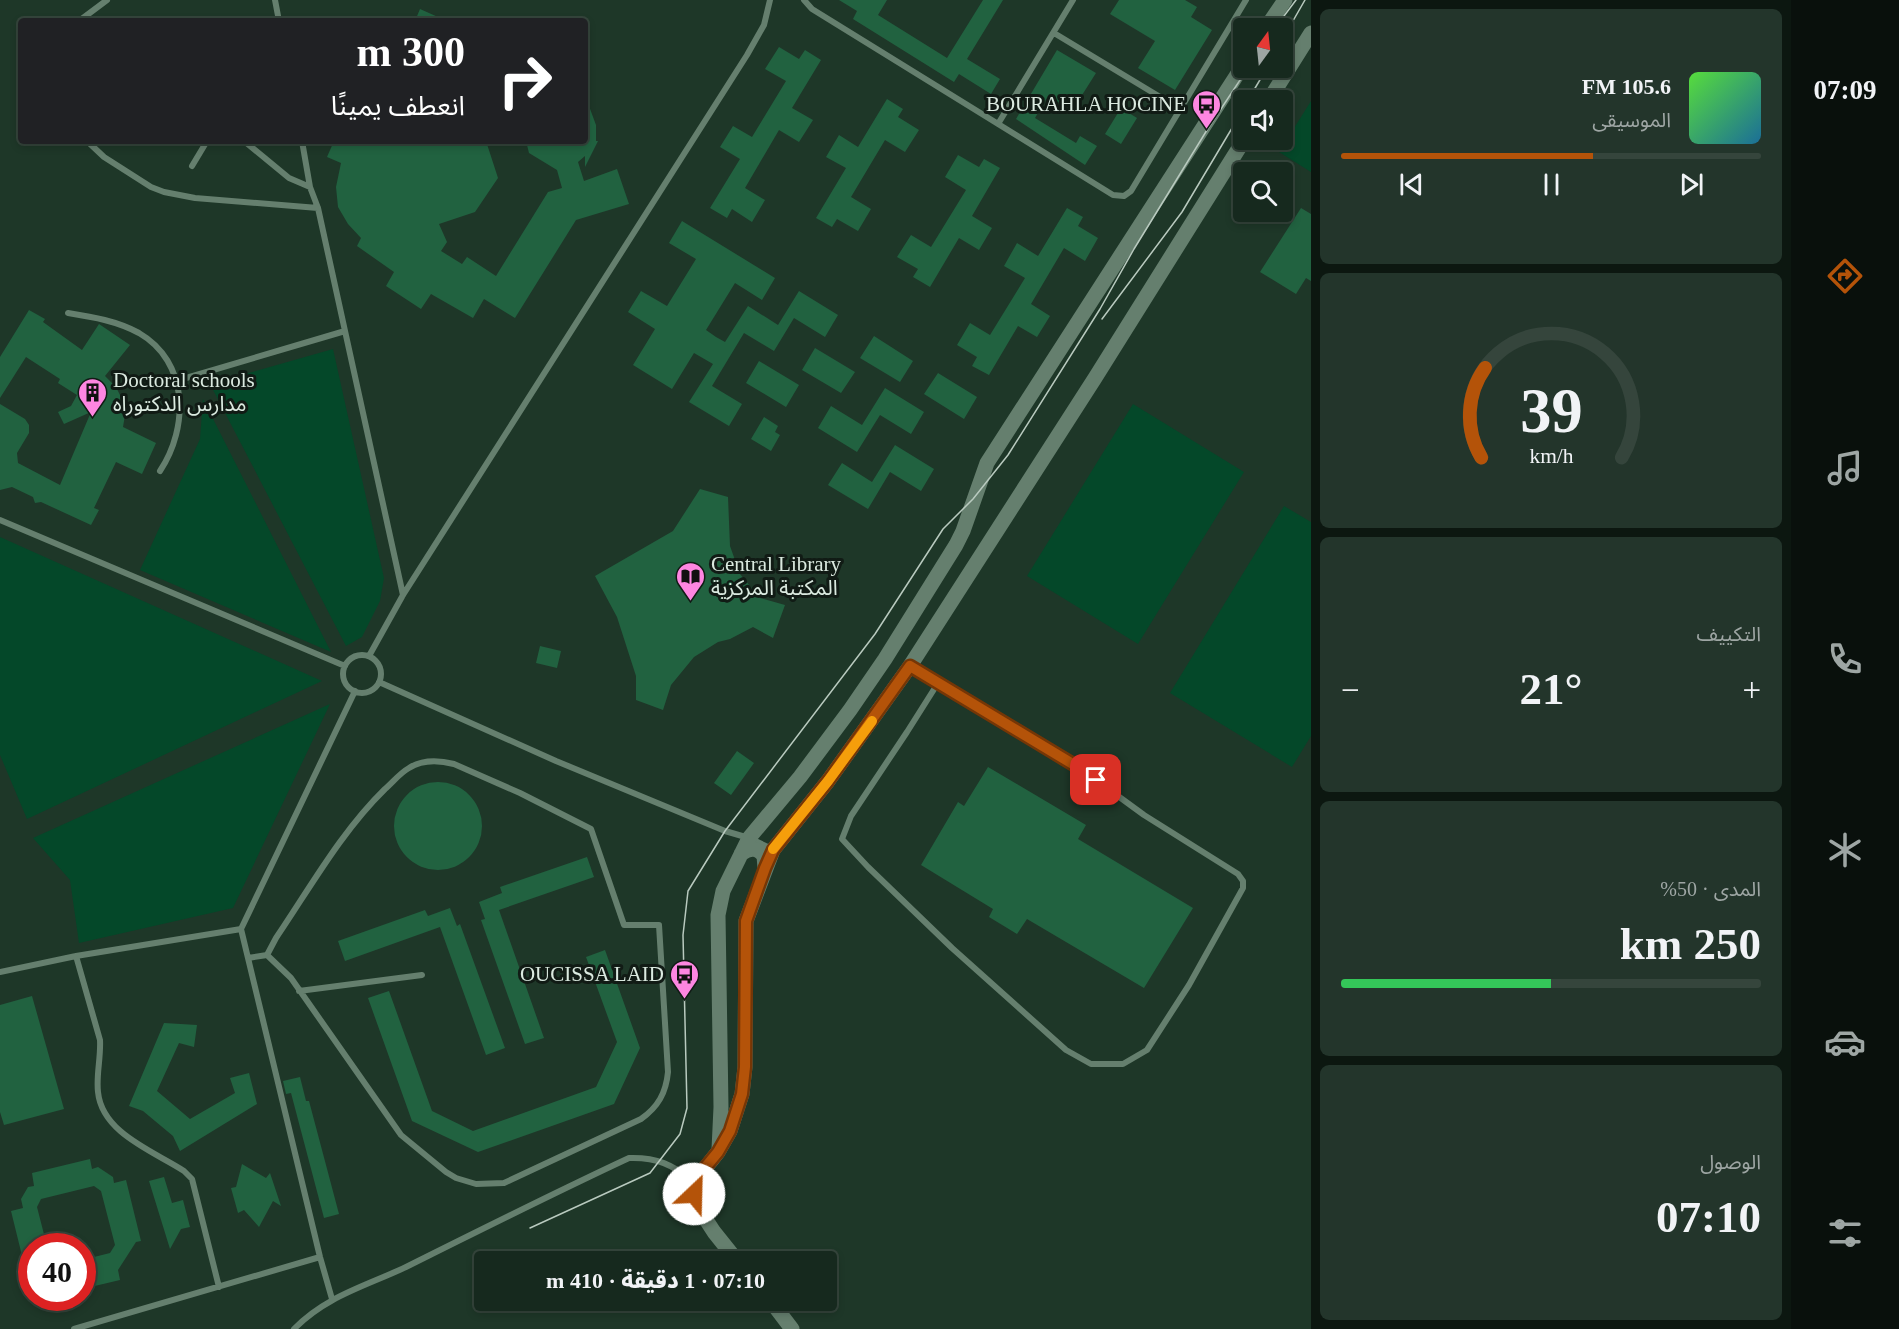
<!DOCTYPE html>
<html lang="ar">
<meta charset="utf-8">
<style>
body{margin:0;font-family:"Times New Roman","Noto Sans Arabic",serif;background:#23352b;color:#f1f3f6;direction:rtl;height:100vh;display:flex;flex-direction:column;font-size:22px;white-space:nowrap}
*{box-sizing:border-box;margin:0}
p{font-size:20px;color:#9ea6a4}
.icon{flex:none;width:33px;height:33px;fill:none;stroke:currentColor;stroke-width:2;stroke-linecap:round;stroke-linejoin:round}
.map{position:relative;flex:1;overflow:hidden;direction:ltr}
.panel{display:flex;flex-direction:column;gap:9px;padding:9px;background:#0c1710;width:480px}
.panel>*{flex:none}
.guide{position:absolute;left:18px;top:18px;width:570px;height:126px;border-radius:6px;box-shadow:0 3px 9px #0003,0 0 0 2px #35453c;direction:rtl;background:#202124;color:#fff;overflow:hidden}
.needle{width:39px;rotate:15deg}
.buttons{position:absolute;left:1233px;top:18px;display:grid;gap:12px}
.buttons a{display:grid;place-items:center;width:60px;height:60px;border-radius:6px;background:#16291e;box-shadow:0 3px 9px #0003,0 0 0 2px #35453c;font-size:30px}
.speed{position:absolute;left:18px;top:1233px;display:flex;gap:12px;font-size:30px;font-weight:700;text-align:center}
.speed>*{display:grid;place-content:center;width:78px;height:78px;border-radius:50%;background:#16291e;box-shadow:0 3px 9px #0003,0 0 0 2px #35453c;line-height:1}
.speed .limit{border:9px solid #d22;background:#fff;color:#111}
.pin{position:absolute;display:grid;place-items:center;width:51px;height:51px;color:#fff;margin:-26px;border-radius:12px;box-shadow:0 3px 9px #0006}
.me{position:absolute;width:66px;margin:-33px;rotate:24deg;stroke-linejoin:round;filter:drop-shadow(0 0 4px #0008)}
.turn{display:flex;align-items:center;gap:21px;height:126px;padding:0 24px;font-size:27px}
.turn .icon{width:78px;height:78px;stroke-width:2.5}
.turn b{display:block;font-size:42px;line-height:51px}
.big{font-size:45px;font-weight:800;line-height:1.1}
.panel .widget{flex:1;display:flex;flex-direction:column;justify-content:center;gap:9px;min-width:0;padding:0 21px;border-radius:9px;background:#23352b}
.panel .dial{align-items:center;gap:0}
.dial svg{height:156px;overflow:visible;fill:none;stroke:#35453c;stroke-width:7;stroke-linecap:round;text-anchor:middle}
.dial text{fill:#f1f3f6;stroke:none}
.song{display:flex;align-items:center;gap:18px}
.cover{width:72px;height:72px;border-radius:9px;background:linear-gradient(135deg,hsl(110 70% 55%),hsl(200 70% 35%))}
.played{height:6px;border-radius:3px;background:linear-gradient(90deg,#b45309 60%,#35453c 60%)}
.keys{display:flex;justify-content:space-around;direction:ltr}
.heat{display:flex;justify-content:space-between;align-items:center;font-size:33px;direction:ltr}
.charge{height:9px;border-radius:4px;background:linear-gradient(90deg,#34c759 50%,#35453c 0)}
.trip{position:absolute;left:474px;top:1251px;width:363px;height:60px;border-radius:6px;background:#16291e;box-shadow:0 3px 9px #0003,0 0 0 2px #35453c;font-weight:800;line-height:60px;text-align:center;direction:rtl}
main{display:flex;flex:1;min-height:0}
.tabs{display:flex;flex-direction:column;width:108px;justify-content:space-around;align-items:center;background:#09100c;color:#9ea6a4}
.tabs .icon{width:42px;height:42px}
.tabs .active{color:#b45309}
.tabs b{font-size:27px;color:#f1f3f6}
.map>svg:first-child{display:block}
.green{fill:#044829}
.building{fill:#216240}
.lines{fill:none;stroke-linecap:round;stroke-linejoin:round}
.service{stroke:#657f6e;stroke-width:6}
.tertiary{stroke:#657f6e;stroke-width:15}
.tram{stroke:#b9cabf;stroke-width:1.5}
.route-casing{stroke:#753606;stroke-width:15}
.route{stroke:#b45309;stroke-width:10}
.slow{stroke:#f59e0b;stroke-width:10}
.labels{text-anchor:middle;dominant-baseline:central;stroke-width:6;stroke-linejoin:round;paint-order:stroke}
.poi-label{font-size:21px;fill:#dbeae0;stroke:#111b15;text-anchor:end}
</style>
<main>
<nav class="tabs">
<b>07:09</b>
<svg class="icon active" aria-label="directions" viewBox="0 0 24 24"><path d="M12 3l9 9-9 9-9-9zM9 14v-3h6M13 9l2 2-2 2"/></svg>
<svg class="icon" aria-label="music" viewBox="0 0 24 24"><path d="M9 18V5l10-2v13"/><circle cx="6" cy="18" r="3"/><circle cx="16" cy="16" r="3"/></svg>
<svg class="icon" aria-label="phone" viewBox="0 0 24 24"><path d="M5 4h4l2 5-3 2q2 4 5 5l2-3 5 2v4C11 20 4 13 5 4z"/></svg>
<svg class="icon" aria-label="climate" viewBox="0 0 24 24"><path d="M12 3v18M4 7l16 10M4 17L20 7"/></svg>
<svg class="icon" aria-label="car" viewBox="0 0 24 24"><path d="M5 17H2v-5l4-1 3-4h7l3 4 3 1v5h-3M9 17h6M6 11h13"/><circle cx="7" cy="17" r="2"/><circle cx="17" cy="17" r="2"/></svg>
<svg class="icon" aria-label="filters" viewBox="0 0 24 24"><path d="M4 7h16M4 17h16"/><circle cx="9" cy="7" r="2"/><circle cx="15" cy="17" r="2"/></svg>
</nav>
<section class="panel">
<div class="widget">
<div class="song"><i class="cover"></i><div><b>105.6 FM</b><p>الموسيقى</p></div></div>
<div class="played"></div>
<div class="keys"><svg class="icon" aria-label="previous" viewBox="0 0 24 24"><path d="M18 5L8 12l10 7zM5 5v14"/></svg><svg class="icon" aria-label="pause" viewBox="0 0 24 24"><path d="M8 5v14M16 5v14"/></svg><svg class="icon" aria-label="next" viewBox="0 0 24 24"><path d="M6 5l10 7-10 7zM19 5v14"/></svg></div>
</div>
<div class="widget dial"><svg viewBox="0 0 100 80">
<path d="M14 69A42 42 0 1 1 86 69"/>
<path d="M14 69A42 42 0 0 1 16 23" stroke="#b45309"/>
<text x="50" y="56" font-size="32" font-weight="700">39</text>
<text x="50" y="72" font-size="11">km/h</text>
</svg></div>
<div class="widget"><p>التكييف</p>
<div class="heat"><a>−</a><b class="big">21°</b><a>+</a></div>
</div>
<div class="widget"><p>المدى · 50%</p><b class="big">250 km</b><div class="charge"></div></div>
<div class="widget"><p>الوصول</p><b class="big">07:10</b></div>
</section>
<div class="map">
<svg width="1311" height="1329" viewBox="0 0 1311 1329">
<rect width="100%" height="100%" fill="#1e3728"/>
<path class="green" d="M1311,101V172L1279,152Z
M333,349L384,578L380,601L362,637L346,646L210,384Z
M203,399L331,652L140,570L200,439Z
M1133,404L1244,472L1138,644L1027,576Z
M1284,506L1311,522V736L1292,767L1170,693Z
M0,537L322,681L27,819L0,755Z
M330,704L233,908L79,943L70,880L33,838Z"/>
<path class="building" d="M839,0H887L878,15L947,58L983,0H1003L967,59L1000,79L991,94L959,74L954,82L853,19L857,11Z
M1119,0H1185L1197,7L1191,17L1212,30L1175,90L1138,68L1155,41L1110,14Z
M420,9L447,21H415Z
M779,47L799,59L805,50L821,60L792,108L813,120L799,142L779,130L745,188L765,200L752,222L732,209L727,218L710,208L740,159L720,147L733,126L752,137L786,81L765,69Z
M1057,50L1096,73L1077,103L1068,97L1063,105L1048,96L1035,118L1076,143L1080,136L1097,146L1085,165L1016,119Z
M586,98L596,125V141H598L585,167V156L578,162L584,181L617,169L629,204L576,220L515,318L484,299L473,318L431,294L421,309L386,286L394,272L357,246L361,238L348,224L338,207L336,187L341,163L327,157L334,141H486L498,178L475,212L439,224L447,242L441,251L462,264L467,257L496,276L548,192L562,188L557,170L529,153L526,141H585Z
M887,99L903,109L898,117L919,130L905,152L885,140L851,197L871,209L858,231L837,219L832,227L816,218L846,168L826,157L839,135L858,147Z
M1121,108L1137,118L1121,144L1105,134Z
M958,155L979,167L984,159L1000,168L972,216L992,228L979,250L959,238L930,287L913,277L918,269L897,257L911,235L931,247L966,190L945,177Z
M1067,208L1083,217L1078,226L1098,238L1085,261L1064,248L1031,304L1050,316L1037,337L1018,326L989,375L972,366L977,357L957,345L970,323L990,335L1025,278L1004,266L1017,243L1038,256Z
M1301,208L1311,214V281L1306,278L1296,294L1260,272Z
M682,221L775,278L762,300L735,283L706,330L716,337L725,342L748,306L778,325L799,291L838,315L825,337L794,318L774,351L744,333L712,386L742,404L729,426L689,402L713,364L694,353L672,389L633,365L655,329L628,312L641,291L667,306L696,259L669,243Z
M29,310L45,319L43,322L82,350L99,324L130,345L105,376L116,387L122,399L125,415L123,427L156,443L142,474L116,462L94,508L99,510L91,525L41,502L35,503L33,497L12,487L0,490V404L25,419L29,425V433L17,453L18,463L60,485L91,412L64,424L58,412L71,406L77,395L58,383L60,379L26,357L0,398V357Z
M874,336L913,361L900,382L860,358Z
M815,348L855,372L841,393L802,370Z
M759,361L799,385L786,407L746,383Z
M938,373L977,397L964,419L924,394Z
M885,388L924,412L911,434L880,415L857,452L818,428L831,406L862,425Z
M764,417L778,426L775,432L780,435L771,451L751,439Z
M895,445L934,469L921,491L890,472L868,509L828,485L842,463L872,482Z
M700,489L728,497L730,546L740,574L760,598L785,605L773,638L753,627L730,639L718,642L694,657L671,685L663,710L636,700V676L617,617L595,576L673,531Z
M540,646L561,651L557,668L536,663Z
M737,751L754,763L731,795L714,783Z
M988,767L1086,825L1078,839L1193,908L1144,988L1027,919L1017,934L989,917L993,909L921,865L958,802L964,806Z
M394 826a44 44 0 1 1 88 0a44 44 0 1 1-88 0Z
M587,857L594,877L499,910L544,1038L525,1044L481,920L485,919L479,902L502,893L500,887Z
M450,908L457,926L460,924L505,1048L486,1055L440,927L345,961L338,941L425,910L428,916Z
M605,950L640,1048L614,1104L478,1152L412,1121L368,998L389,991L432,1111L473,1131L596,1087L617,1042L586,957Z
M32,996L64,1109L4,1125L0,1112V1005Z
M164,1023L197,1025L194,1047L179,1043L157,1091L190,1119L235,1093L230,1078L249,1073L257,1104L180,1151L173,1136L143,1111L129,1106Z
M300,1077L306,1101H309L339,1214L324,1218L291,1093L286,1094L283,1081Z
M90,1159L92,1169L98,1167L113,1177L114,1183L126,1180L141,1241L136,1242L118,1270L120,1280L82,1289V1260L110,1253L115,1245L101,1191L94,1186L41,1199L37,1207L47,1246H32V1279L28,1280L11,1211L23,1208L21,1199L28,1187L34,1186L32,1173Z
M242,1164L266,1178L270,1173L281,1206L273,1201L259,1227L244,1210L238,1213L231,1188L236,1187Z
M164,1177L172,1203L183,1200L190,1227L181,1229L170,1249L149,1181Z"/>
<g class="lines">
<path class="service" d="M275,0L279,21
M804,0L812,9L1113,195L1124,196L1131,191L1246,0
M79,21L107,0
M1054,33L1180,109
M998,124L1073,0
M87,141L104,157L151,187L164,192L195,198L318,208
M244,141L289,178L310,187
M302,141L310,187L318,208L403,595
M192,166L207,141
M68,313C93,317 117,321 139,333C189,362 189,427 160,471
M176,381L345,331
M0,520L345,666
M343 674a19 19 0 1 1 38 0a19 19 0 1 1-38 0Z
M369,656L403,595L747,55L764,25L770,0
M910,666L1081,769L1144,815L1238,874L1243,881V888L1189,985L1147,1050L1123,1064H1091L1066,1050L952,948L868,867L842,839L851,816L907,732L938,683
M379,682L556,761L725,831L749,838L772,849
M241,929L355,691
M76,956L100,1040C101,1058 96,1075 98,1092C102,1133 153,1151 184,1171L192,1179L219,1287
M248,958L267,955L291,978L401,1135L446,1172L456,1178L476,1184L504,1183L641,1119C658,1107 666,1093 668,1072L659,925H624L591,829L520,793L454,764C439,760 423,759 409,768C400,773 393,782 385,789C341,832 310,888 276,938L267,955
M0,972L76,956L241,929L320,1257L332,1299
M299,991L422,975
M74,1329L320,1257
M294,1329C326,1296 366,1286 406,1267C480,1230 554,1193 629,1158C658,1157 671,1165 695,1181"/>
<path class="tertiary" d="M1266,28L1285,0
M1269,100L1311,33
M741,854C750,848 757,847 764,856L765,868
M719,1149L721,1107L718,915L723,891L749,838L800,777L850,710L885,659L956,545L963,531L987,463L1244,64
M738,1262L714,1232L701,1212L694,1194L695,1181L718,1152L730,1131L742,1094L745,1067L746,921L773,850L828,781L910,666L1095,378L1244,140
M770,1300L792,1329"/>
<path class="tram" d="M1275,28L1296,0
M1282,40L1305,0
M1248,100L1267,68
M1102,319L1182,212L1244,108
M530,1228L650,1173L680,1134L687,1108L683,935L688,891L725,831L875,634L943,529L973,499L1008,455L1100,309L1134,249L1207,130L1248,68"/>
</g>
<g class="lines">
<defs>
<path id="route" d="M694,1194L695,1180L718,1152L730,1131L742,1094L745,1067L746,921L765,868L773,850L828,781L910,666L1081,769L1096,780"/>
</defs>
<use href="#route" class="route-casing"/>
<use href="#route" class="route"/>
<path class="slow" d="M773,849L828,781L872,721"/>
</g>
<defs>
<symbol id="bus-pin" viewBox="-11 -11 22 30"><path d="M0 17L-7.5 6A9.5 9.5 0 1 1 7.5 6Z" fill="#fd86e1" stroke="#111b15"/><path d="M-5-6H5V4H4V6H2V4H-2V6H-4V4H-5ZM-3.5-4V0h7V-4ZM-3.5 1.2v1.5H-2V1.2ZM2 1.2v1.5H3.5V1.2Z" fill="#111"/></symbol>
<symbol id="building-pin" viewBox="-11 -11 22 30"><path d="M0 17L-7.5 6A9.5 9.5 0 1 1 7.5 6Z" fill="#fd86e1" stroke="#111b15"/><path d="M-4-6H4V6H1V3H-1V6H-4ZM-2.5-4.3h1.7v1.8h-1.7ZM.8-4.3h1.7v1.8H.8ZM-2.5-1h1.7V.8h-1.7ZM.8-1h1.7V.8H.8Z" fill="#111"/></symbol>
<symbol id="library-pin" viewBox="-11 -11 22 30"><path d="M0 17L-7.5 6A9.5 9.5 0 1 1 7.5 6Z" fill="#fd86e1" stroke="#111b15"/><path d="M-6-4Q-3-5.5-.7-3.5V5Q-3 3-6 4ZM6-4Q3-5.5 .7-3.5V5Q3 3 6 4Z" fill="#111"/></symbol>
</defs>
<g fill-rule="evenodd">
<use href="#bus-pin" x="1190" y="88" width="33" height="45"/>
<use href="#building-pin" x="76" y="376" width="33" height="45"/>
<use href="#library-pin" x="674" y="560" width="33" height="45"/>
<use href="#bus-pin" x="668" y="958" width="33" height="45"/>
</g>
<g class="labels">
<g class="poi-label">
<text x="1186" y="104">BOURAHLA HOCINE</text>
<text x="113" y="380" text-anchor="start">Doctoral schools<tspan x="113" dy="24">مدارس الدكتوراه</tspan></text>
<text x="711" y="564" text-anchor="start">Central Library<tspan x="711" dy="24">المكتبة المركزية</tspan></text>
<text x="664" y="974">OUCISSA LAID</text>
</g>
</g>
</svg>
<div class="buttons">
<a><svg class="needle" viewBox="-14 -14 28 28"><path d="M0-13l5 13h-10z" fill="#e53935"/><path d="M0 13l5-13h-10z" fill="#9ea6a4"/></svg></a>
<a><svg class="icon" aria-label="sound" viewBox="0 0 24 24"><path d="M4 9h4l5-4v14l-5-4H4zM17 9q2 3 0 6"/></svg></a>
<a><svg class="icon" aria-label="search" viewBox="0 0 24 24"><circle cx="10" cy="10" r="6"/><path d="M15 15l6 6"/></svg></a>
</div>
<div class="speed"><div class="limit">40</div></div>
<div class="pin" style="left:1096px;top:780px;background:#d93025"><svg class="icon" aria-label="arrive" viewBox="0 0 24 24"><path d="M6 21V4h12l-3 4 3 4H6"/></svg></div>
<svg class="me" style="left:694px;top:1194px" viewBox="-20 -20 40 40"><circle r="19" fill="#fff"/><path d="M0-13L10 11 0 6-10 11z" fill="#b45309"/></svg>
<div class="trip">07:10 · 1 دقيقة · 410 m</div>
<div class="guide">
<div class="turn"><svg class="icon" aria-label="right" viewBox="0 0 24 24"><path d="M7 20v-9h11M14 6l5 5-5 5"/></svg><div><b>300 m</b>انعطف يمينًا</div></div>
</div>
</div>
</main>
